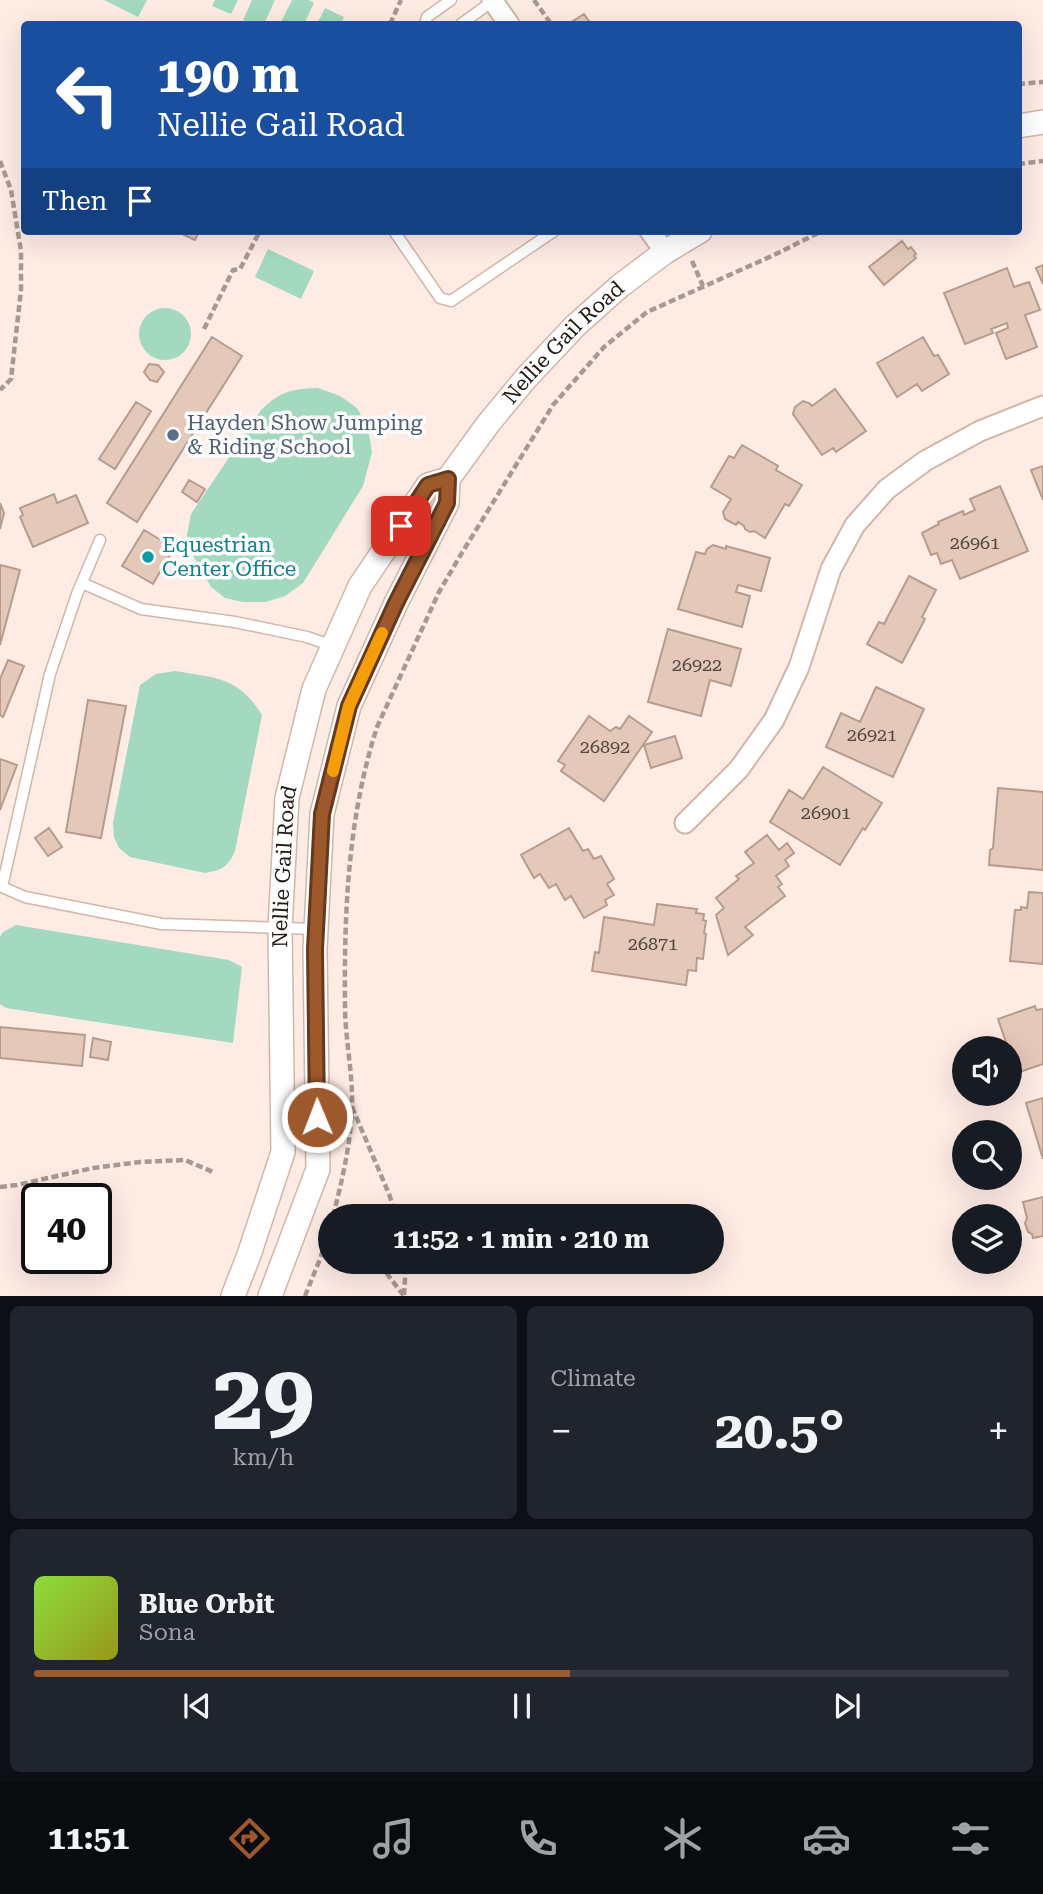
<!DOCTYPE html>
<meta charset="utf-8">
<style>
body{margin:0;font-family:"Roboto Serif",serif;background:#20242c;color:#f1f3f6;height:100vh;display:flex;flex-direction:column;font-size:26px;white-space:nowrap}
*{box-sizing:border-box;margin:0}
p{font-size:23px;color:#9ea1a6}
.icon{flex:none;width:38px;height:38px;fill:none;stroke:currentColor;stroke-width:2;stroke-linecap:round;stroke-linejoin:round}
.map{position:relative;height:1296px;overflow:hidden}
.side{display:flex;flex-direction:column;gap:10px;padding:10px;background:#0d0f14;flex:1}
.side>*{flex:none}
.hud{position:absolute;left:21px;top:21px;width:1001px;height:214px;border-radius:7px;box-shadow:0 7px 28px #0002;background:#1a4fa0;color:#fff;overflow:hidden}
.fabs{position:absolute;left:952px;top:1036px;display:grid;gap:14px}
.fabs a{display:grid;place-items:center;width:70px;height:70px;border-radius:50%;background:#171b24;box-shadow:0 7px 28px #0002;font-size:35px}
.speed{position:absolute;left:21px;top:1183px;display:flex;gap:14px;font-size:35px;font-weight:700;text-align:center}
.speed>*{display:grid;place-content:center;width:91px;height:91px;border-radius:50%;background:#171b24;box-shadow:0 7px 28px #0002;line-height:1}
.speed .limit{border:4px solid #111;border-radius:10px;background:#fff;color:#111}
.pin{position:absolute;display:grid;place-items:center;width:60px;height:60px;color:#fff;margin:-30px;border-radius:14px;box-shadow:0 4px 10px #0006}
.me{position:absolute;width:77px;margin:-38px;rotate:359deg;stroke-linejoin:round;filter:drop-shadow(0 0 5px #0008)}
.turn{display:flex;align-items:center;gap:24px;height:147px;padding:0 21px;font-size:32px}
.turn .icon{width:91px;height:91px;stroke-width:2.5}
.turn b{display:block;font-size:49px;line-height:60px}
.then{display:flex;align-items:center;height:66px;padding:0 21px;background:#0003;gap:14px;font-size:26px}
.big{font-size:52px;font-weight:700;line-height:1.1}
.side .card{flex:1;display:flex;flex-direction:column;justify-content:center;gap:10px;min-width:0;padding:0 24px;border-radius:10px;background:#20242c}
.side .dial{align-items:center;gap:0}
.dial b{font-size:91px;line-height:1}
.song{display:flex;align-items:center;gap:21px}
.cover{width:84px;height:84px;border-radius:10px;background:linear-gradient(135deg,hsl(90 70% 55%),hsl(60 70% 35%))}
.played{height:7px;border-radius:4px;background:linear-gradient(90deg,#9d582c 55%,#363941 55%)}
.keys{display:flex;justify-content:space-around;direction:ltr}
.heat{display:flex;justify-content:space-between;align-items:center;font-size:38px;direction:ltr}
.side .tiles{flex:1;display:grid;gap:10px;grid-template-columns:1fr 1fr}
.card:last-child{grid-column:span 2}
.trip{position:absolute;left:318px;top:1204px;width:406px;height:70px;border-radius:35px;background:#171b24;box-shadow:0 7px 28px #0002;font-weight:700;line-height:70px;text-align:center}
.dock{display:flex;height:112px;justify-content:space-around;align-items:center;background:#090b0e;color:#9ea1a6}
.dock .icon{width:49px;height:49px}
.dock .active{color:#9d582c}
.dock b{font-size:32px;color:#f1f3f6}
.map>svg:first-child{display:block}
.green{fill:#a2d9bf}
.building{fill:#e4c8ba;stroke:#b79c8e;stroke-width:2}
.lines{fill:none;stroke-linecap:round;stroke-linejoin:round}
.service-casing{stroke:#d3b6aa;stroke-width:13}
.minor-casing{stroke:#d3b6aa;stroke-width:23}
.tertiary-casing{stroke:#d3b6aa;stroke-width:26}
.path{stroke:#a89892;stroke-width:4.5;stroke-dasharray:7 3.5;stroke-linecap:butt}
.service{stroke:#fff;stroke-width:10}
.minor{stroke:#fff;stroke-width:19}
.tertiary{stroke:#fff;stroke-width:23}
.route-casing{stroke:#66391d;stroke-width:18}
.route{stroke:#9d582c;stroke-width:12}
.slow{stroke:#f59e0b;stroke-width:12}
.service-dot{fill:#5c6f8a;stroke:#fdfdfd;stroke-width:2.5}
.culture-dot{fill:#0f9aa8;stroke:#fdfdfd;stroke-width:2.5}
.labels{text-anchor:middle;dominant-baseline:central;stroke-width:7;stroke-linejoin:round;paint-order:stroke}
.number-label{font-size:18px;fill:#52443e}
.street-label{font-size:21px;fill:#221814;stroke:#fdfdfd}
.service-label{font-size:21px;fill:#4e5e75;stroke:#fdfdfd;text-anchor:start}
.culture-label{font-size:21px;fill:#0d838f;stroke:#fdfdfd;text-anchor:start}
</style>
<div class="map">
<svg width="1043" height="1296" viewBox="0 0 1043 1296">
<rect width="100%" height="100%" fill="#feebe4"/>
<path class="green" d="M104,0H147L138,17Z
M215,0H238L231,14L212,6Z
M252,0H275L264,24H253L243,20Z
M292,0H309L314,3L304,24H280Z
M325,8L344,17L341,24H317Z
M268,249L314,271L301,299L255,277Z
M139 334a26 26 0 1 1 52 0a26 26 0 1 1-52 0Z
M318,388L340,396L357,408L368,428L372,452L363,486L303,583L285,596L266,602H243L225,598L211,587L192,554L187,535L191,514L261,410C281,391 291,389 318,388Z
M175,671C215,678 238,676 262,715L235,851C228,867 222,870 205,873L130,857L119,848L114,837L113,823L140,685L156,674Z
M16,925L229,960L242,967L233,1043L6,1008L0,1004V937L3,932Z"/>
<path class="building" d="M584,14L591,24H571L570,23Z
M185,231H199L195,240L184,235Z
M902,241L908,249L911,247L916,254L914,256L916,258L884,285L869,267Z
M1043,265V284L1036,268Z
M1007,268L1014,287L1029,282L1040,310L1025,315L1037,347L1006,359L996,333L1008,328L1007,323L991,329L993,333L965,344L944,293Z
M212,337L242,356L137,522L107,503Z
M923,337L934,356L938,355L949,374L922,391L917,384L897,397L877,363Z
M149,364L158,365L164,372L157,382L150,380L144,372Z
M835,389L866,431L836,452L833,448L822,455L793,414L795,407L803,401L809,403L812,406Z
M136,402L151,411L115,469L99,459Z
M742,445L778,466L776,470L802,485L789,506L785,504L765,538L754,531L750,532L745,529L744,526L738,522L736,525L725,519L723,512L731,499L711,487L729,456L734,458Z
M1043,466V500L1031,470Z
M189,480L205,489L197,502L182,492Z
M1000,486L1028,551L960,579L952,560L941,564L937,553L931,555L922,533L939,524L938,522L963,511L964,515L975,510L970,499Z
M54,494L57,503L76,495L88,523L33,547L20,517L23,515L20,508Z
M0,503L4,513L0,529Z
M144,530L174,548L153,584L122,566Z
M713,545L726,549V546L770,558L761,591L738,585L736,592L750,596L742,627L678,609L696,552L705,554L707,549Z
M0,565L20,570L0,645Z
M909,576L936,590L922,617L925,619L902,663L867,644L879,622L884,624Z
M668,629L741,649L731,686L710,680L701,716L648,702Z
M8,660L24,666L3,717L0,715V679Z
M876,687L924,709L893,777L826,747L841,713L860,722Z
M88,700L126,706L101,838L66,832Z
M589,716L610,731L616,727L620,729L629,716L652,732L604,801L561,771L565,765L558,761Z
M675,736L682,758L651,768L644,745Z
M0,759L17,765L0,810Z
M823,767L882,803L865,830L863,828L840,865L770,822L789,790L803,799Z
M998,788L1043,792V870L989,865L990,850L993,848Z
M49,828L62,847L48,856L35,838Z
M569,828L583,851L588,849L594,859L601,856L614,879L607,884L614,895L605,900L607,905L584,918L571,896L565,900L556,884L549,888L540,874L534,878L521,855Z
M767,835L779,850L787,843L794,853L785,860L789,866L776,876L782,884L778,887L785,896L745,927L753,935L728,955L716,915L724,908L716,898L739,879L736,876L754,863L745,852Z
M1029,892L1043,893V964L1010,961L1015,910H1021V907L1027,908Z
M657,904L697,909L696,913L704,914L703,920L706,921L704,933L706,934L703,959L697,958L696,971L688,970L686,985L592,971L595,952L599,953L604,917L654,925Z
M1035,1006L1036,1010L1043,1009V1064L1017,1073L1010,1048H1008L998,1019Z
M0,1027L85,1035L82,1066L0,1058Z
M93,1038L111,1042L108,1060L90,1057Z
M1043,1098V1159L1026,1103Z
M1043,1197V1236L1033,1238L1032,1234L1028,1232L1025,1223L1027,1218L1023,1202Z"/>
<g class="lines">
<defs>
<path id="service" d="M425,24L427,17L451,0
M461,24L493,1
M394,231L440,298L451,301L554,231
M100,540L77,594L50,674L2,887L25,897L162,924L315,929
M82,583L141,609L235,622L307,637L333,646"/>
<path id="minor" d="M492,0L509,24
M650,231L665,252
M685,823L739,769L774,720L799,667L831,569L855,525L887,489L925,461L980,431L1043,406"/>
<g id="tertiary">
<path d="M1018,126L1043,122"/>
<path id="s1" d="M233,1296L249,1255L283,1152L280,928L287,798L314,689L360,586L428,485L448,479"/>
<path id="s2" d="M270,1296L318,1169L315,949L322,814L349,706L396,603L447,503L448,479L488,424L526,378L576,325L620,286L665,252L700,231"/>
</g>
</defs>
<use href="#service" class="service-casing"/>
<use href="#minor" class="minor-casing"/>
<use href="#tertiary" class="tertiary-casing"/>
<path class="path" d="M534,0L551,24
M390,24L401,0
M1018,84L1043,82
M0,161L11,190L21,251V290L11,379L0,390
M1018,164L1043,161
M692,261L703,286
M204,329L233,270L240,269L260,231
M352,1107L389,1194L396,1216
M0,1187L17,1185L93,1168L140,1162L185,1160L213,1172
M333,1216C342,1181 351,1143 352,1106C353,1073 345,1039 345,1005C344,911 348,817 377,727L439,592L460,556L553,405L604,347L647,312L774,255L822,231
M369,1262L384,1270L404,1296
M404,1295L406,1262
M305,1296L320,1259L331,1224"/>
<use href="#service" class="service"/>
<use href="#minor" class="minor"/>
<use href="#tertiary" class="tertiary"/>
</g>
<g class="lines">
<defs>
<path id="route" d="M317,1117L315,949L322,814L349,706L396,603L447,503L448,479L428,485L401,526"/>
</defs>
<use href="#route" class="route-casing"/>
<use href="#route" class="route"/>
<path class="slow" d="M333,771L349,706L382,633"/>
</g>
<circle class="service-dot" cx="173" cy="435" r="7"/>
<circle class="culture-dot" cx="148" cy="557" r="7"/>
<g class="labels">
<g class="number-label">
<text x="975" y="542">26961</text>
<text x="697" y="664">26922</text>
<text x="872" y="734">26921</text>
<text x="605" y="746">26892</text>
<text x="826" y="812">26901</text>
<text x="653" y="943">26871</text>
</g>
<g class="street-label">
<text stroke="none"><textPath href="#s2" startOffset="1031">Nellie Gail Road</textPath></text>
<text stroke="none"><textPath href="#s1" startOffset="438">Nellie Gail Road</textPath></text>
</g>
<g class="service-label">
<text x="187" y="423">Hayden Show Jumping<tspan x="187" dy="24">&amp; Riding School</tspan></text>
</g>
<g class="culture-label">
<text x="162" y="545">Equestrian<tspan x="162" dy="24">Center Office</tspan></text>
</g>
</g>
</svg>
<div class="fabs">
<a><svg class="icon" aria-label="sound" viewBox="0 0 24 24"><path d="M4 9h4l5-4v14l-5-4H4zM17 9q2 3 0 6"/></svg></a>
<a><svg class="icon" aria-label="search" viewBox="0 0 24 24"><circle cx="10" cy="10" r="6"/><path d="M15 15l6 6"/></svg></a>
<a><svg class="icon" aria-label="layers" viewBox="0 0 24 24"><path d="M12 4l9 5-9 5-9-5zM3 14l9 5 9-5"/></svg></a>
</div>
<div class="speed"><div class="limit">40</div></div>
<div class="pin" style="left:401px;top:526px;background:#d93025"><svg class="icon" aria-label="arrive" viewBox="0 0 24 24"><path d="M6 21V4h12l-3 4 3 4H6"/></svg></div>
<svg class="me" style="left:317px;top:1117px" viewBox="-20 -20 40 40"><circle r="17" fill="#9d582c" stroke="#fff" stroke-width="3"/><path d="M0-11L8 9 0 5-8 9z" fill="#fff"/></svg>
<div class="trip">11:52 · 1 min · 210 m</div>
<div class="hud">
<div class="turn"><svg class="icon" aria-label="left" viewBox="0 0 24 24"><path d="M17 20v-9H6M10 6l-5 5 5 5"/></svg><div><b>190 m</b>Nellie Gail Road</div></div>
<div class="then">Then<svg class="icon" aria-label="arrive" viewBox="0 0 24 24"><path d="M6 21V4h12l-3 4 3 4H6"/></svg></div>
</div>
</div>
<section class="side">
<div class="tiles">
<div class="card dial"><b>29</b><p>km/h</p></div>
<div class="card"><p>Climate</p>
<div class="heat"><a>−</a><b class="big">20.5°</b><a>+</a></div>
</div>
<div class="card">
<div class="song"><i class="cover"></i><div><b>Blue Orbit</b><p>Sona</p></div></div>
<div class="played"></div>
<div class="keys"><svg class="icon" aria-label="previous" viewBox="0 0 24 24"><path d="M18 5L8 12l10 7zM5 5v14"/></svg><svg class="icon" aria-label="pause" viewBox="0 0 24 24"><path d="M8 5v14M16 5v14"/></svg><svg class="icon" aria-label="next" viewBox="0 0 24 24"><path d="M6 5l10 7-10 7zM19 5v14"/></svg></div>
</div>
</div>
</section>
<nav class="dock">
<b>11:51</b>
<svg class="icon active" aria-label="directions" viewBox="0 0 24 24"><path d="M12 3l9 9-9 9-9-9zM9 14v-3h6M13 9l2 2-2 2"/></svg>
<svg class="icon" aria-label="music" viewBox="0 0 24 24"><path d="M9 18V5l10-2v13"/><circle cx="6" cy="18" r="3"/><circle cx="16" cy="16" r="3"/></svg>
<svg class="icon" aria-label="phone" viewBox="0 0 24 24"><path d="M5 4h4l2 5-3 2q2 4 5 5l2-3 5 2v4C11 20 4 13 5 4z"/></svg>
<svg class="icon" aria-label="climate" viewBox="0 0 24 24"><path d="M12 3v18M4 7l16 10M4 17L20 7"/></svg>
<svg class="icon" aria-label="car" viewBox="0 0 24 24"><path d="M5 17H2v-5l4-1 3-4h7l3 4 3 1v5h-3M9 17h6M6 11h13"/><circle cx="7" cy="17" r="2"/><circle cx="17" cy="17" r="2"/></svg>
<svg class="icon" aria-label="filters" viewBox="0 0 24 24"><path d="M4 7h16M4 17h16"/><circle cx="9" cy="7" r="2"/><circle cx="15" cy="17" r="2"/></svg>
</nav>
